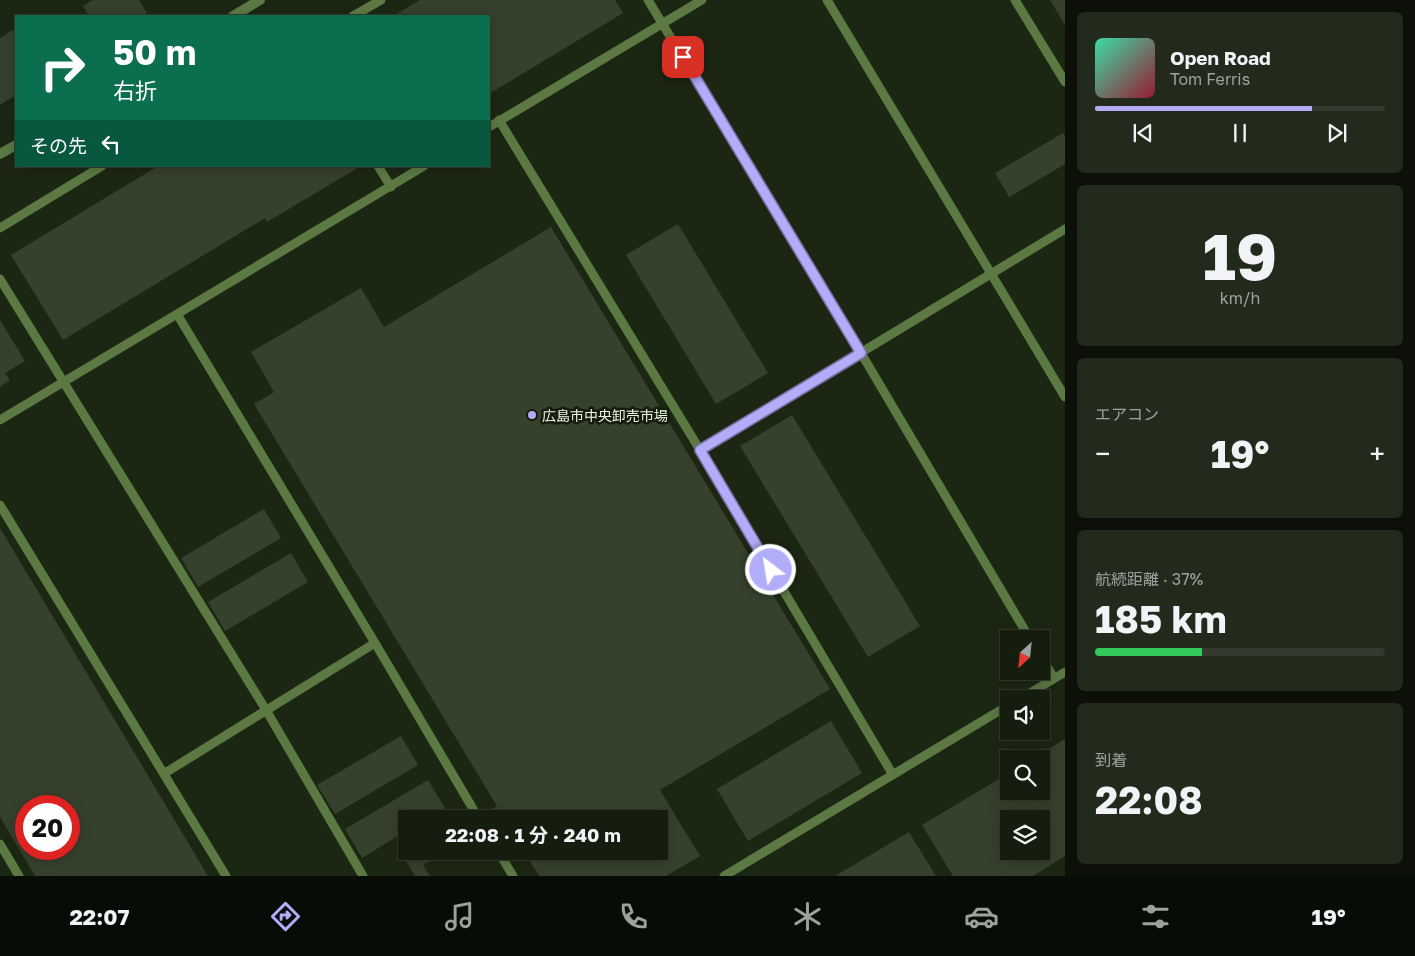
<!DOCTYPE html>
<html lang="ja">
<meta charset="utf-8">
<style>
body{margin:0;font-family:"Golos Text","Noto Sans JP",sans-serif;background:#222a1c;color:#f1f3f6;height:100vh;display:flex;flex-direction:column;font-size:19px;white-space:nowrap}
*{box-sizing:border-box;margin:0}
p{font-size:16px;color:#9da29e}
.icon{flex:none;width:28px;height:28px;fill:none;stroke:currentColor;stroke-width:2;stroke-linecap:round;stroke-linejoin:round}
.map{position:relative;flex:1;overflow:hidden}
.drawer{display:flex;flex-direction:column;gap:12px;padding:12px;background:#0c1008;width:350px}
.drawer>*{flex:none}
.banner{position:absolute;left:15px;top:15px;width:475px;height:152px;border-radius:0px;box-shadow:0 2px 12px #0003,0 0 0 1px #343b2e;background:#0b6e4f;color:#fff;overflow:hidden}
.needle{width:32px;rotate:207deg}
.tools{position:absolute;left:1000px;top:630px;display:grid;gap:10px}
.tools a{display:grid;place-items:center;width:50px;height:50px;border-radius:0px;background:#151d0e;box-shadow:0 2px 12px #0003,0 0 0 1px #343b2e;font-size:25px}
.speed{position:absolute;left:15px;top:795px;display:flex;gap:10px;font-size:25px;font-weight:700;text-align:center}
.speed>*{display:grid;place-content:center;width:65px;height:65px;border-radius:50%;background:#151d0e;box-shadow:0 2px 12px #0003,0 0 0 1px #343b2e;line-height:1}
.speed .limit{border:8px solid #d22;background:#fff;color:#111}
.pin{position:absolute;display:grid;place-items:center;width:42px;height:42px;color:#fff;margin:-21px;border-radius:10px;box-shadow:0 2px 8px #0006}
.me{position:absolute;width:55px;margin:-28px;rotate:329deg;stroke-linejoin:round;filter:drop-shadow(0 0 4px #0008)}
.turn{display:flex;align-items:center;gap:18px;height:105px;padding:0 15px;font-size:22px}
.turn .icon{width:65px;height:65px;stroke-width:2.5}
.turn b{display:block;font-size:35px;line-height:42px}
.then{display:flex;align-items:center;height:48px;padding:0 15px;background:#0003;gap:10px;font-size:19px}
.big{font-size:38px;font-weight:700;line-height:1.1}
.drawer .widget{flex:1;display:flex;flex-direction:column;justify-content:center;gap:8px;min-width:0;padding:0 18px;border-radius:8px;background:#222a1c}
.drawer .dial{align-items:center;gap:0}
.dial b{font-size:65px;line-height:1}
.song{display:flex;align-items:center;gap:15px}
.cover{width:60px;height:60px;border-radius:8px;background:linear-gradient(135deg,hsl(160 70% 55%),hsl(350 70% 35%))}
.played{height:5px;border-radius:2px;background:linear-gradient(90deg,#b2adf9 75%,#343b2e 75%)}
.keys{display:flex;justify-content:space-around;direction:ltr}
.heat{display:flex;justify-content:space-between;align-items:center;font-size:28px;direction:ltr}
.charge{height:8px;border-radius:4px;background:linear-gradient(90deg,#34c759 37%,#343b2e 0)}
.trip{position:absolute;left:398px;top:810px;width:270px;height:50px;border-radius:0px;background:#151d0e;box-shadow:0 2px 12px #0003,0 0 0 1px #343b2e;font-weight:700;line-height:50px;text-align:center}
.tab-bar{display:flex;height:80px;justify-content:space-around;align-items:center;background:#080c06;color:#9da29e}
.tab-bar .icon{width:35px;height:35px}
.tab-bar .selected{color:#b2adf9}
.tab-bar b{font-size:22px;color:#f1f3f6}
main{display:flex;flex:1;min-height:0}
.map>svg:first-child{display:block}
.building{fill:#35412c;fill-rule:evenodd}
.lines{fill:none;stroke-linecap:round;stroke-linejoin:round}
.service{stroke:#5c7944;stroke-width:9}
.tertiary{stroke:#5c7944;stroke-width:10}
.route-casing{stroke:#7470a2;stroke-width:12}
.route{stroke:#b2adf9;stroke-width:9}
.poi-dot{fill:#b2adf9;stroke:#131d0a;stroke-width:2}
.labels{text-anchor:middle;dominant-baseline:central;stroke-width:5;stroke-linejoin:round;paint-order:stroke}
.poi-label{font-size:14px;fill:#edf5e8;stroke:#131d0a;text-anchor:start}
</style>
<main>
<div class="map">
<svg width="1065" height="876" viewBox="0 0 1065 876">
<rect width="100%" height="100%" fill="#1c2713"/>
<path class="building" d="M93,0H139L147,13L142,16H89L83,6Z
M420,0H615L623,13L489,94V16H393Z
M1050,0H1065V25Z
M16,28V95L0,105V38Z
M1063,133L1065,136V164L1009,197L995,173Z
M158,166H355L356,169L267,222L265,218L63,340L11,255Z
M678,224L768,373L716,404L626,255Z
M551,227L830,689L660,790L700,856L666,876H539L524,851H659V819H505L504,817L501,819H476L497,806L254,404L274,392L251,352L361,288L384,327Z
M0,320L25,361L5,373L10,380L0,387Z
M792,415L920,626L868,657L740,446Z
M264,509L281,538L198,587L181,558Z
M0,528L208,876H35L0,817ZM26,806H69V849H26Z
M291,553L308,582L225,631L208,602Z
M831,721L862,773L748,841L717,789Z
M401,736L418,765L335,814L317,785Z
M1065,739V856L1033,876H953L922,825L1009,773V791H1041V759H1032ZM1009,819H1041V851H1009Z
M428,780L445,808L428,819H406V831L362,858L345,829Z
M909,832L936,876H835Z
M422,851H446L423,865L430,876H415L406,861Z"/>
<g class="lines">
<path class="service" d="M648,0L861,353L1030,639
M827,0L1065,397
M1015,0L1065,82
M353,16L381,0
M499,120L700,450L893,775
M489,127L702,0
M378,166L391,187
M0,228L102,166
M0,279L266,710L363,876
M177,314L375,643L479,819
M0,420L424,166
M700,450L1065,229
M0,505L226,876
M1041,657L1054,678
M1020,699L1065,672
M165,773L375,643
M0,844L19,876
M498,851L513,876
M724,876L1009,705"/>
<path class="tertiary" d="M233,16L260,0
M0,154L16,145"/>
</g>
<g class="lines">
<defs>
<path id="route" d="M683,57L861,353L700,450L771,570"/>
</defs>
<use href="#route" class="route-casing"/>
<use href="#route" class="route"/>
</g>
<circle class="poi-dot" cx="532" cy="415" r="5"/>
<g class="labels">
<g class="poi-label">
<text x="542" y="415">広島市中央卸売市場</text>
</g>
</g>
</svg>
<div class="tools">
<a><svg class="needle" viewBox="-14 -14 28 28"><path d="M0-13l5 13h-10z" fill="#e53935"/><path d="M0 13l5-13h-10z" fill="#9da29e"/></svg></a>
<a><svg class="icon" aria-label="sound" viewBox="0 0 24 24"><path d="M4 9h4l5-4v14l-5-4H4zM17 9q2 3 0 6"/></svg></a>
<a><svg class="icon" aria-label="search" viewBox="0 0 24 24"><circle cx="10" cy="10" r="6"/><path d="M15 15l6 6"/></svg></a>
<a><svg class="icon" aria-label="layers" viewBox="0 0 24 24"><path d="M12 4l9 5-9 5-9-5zM3 14l9 5 9-5"/></svg></a>
</div>
<div class="speed"><div class="limit">20</div></div>
<div class="pin" style="left:683px;top:57px;background:#d93025"><svg class="icon" aria-label="arrive" viewBox="0 0 24 24"><path d="M6 21V4h12l-3 4 3 4H6"/></svg></div>
<svg class="me" style="left:771px;top:570px" viewBox="-20 -20 40 40"><circle r="17" fill="#b2adf9" stroke="#fff" stroke-width="3"/><path d="M0-11L8 9 0 5-8 9z" fill="#fff"/></svg>
<div class="trip">22:08 · 1 分 · 240 m</div>
<div class="banner">
<div class="turn"><svg class="icon" aria-label="right" viewBox="0 0 24 24"><path d="M7 20v-9h11M14 6l5 5-5 5"/></svg><div><b>50 m</b>右折</div></div>
<div class="then">その先<svg class="icon" aria-label="left" viewBox="0 0 24 24"><path d="M17 20v-9H6M10 6l-5 5 5 5"/></svg></div>
</div>
</div>
<section class="drawer">
<div class="widget">
<div class="song"><i class="cover"></i><div><b>Open Road</b><p>Tom Ferris</p></div></div>
<div class="played"></div>
<div class="keys"><svg class="icon" aria-label="previous" viewBox="0 0 24 24"><path d="M18 5L8 12l10 7zM5 5v14"/></svg><svg class="icon" aria-label="pause" viewBox="0 0 24 24"><path d="M8 5v14M16 5v14"/></svg><svg class="icon" aria-label="next" viewBox="0 0 24 24"><path d="M6 5l10 7-10 7zM19 5v14"/></svg></div>
</div>
<div class="widget dial"><b>19</b><p>km/h</p></div>
<div class="widget"><p>エアコン</p>
<div class="heat"><a>−</a><b class="big">19°</b><a>+</a></div>
</div>
<div class="widget"><p>航続距離 · 37%</p><b class="big">185 km</b><div class="charge"></div></div>
<div class="widget"><p>到着</p><b class="big">22:08</b></div>
</section>
</main>
<nav class="tab-bar">
<b>22:07</b>
<svg class="icon selected" aria-label="directions" viewBox="0 0 24 24"><path d="M12 3l9 9-9 9-9-9zM9 14v-3h6M13 9l2 2-2 2"/></svg>
<svg class="icon" aria-label="music" viewBox="0 0 24 24"><path d="M9 18V5l10-2v13"/><circle cx="6" cy="18" r="3"/><circle cx="16" cy="16" r="3"/></svg>
<svg class="icon" aria-label="phone" viewBox="0 0 24 24"><path d="M5 4h4l2 5-3 2q2 4 5 5l2-3 5 2v4C11 20 4 13 5 4z"/></svg>
<svg class="icon" aria-label="climate" viewBox="0 0 24 24"><path d="M12 3v18M4 7l16 10M4 17L20 7"/></svg>
<svg class="icon" aria-label="car" viewBox="0 0 24 24"><path d="M5 17H2v-5l4-1 3-4h7l3 4 3 1v5h-3M9 17h6M6 11h13"/><circle cx="7" cy="17" r="2"/><circle cx="17" cy="17" r="2"/></svg>
<svg class="icon" aria-label="filters" viewBox="0 0 24 24"><path d="M4 7h16M4 17h16"/><circle cx="9" cy="7" r="2"/><circle cx="15" cy="17" r="2"/></svg>
<b>19°</b>
</nav>
